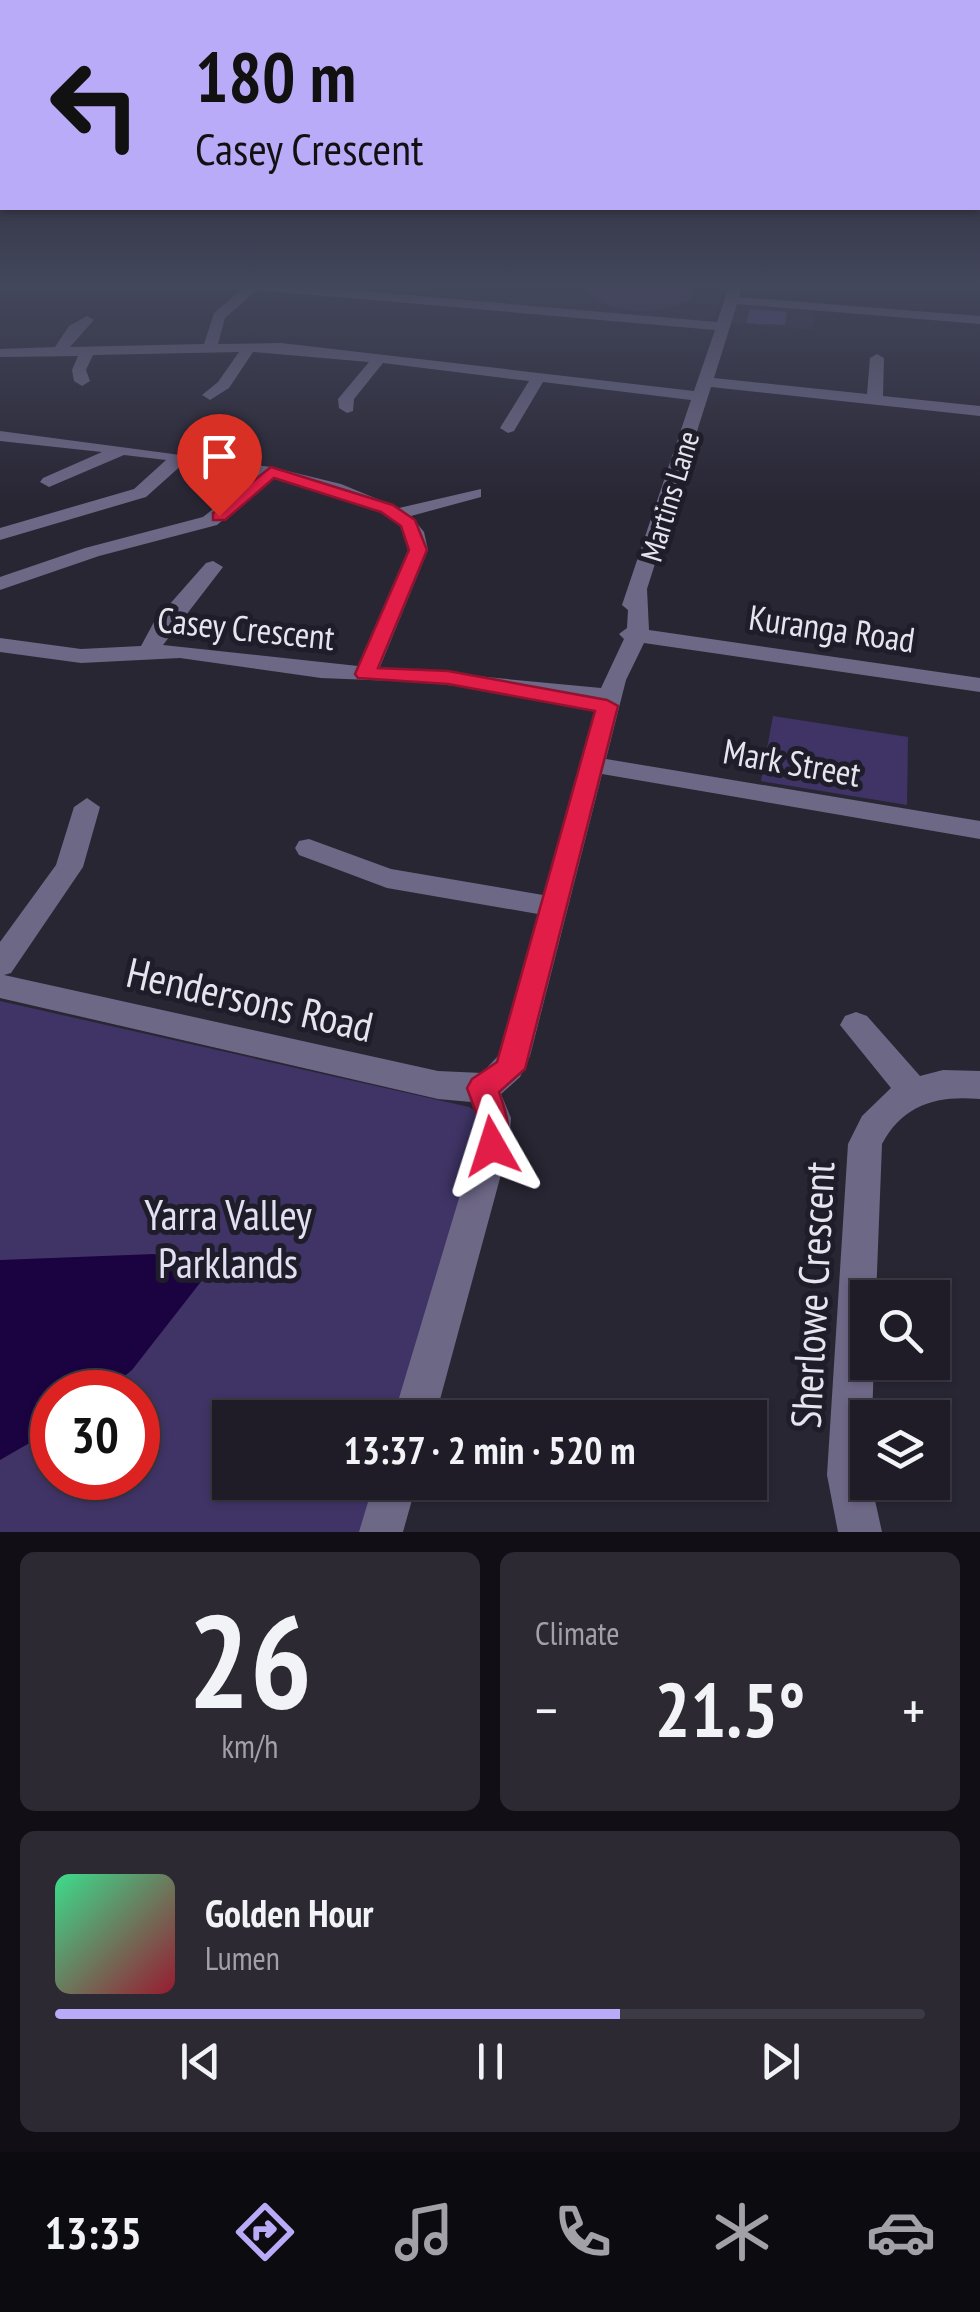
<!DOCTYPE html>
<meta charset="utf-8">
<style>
body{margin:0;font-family:"PT Sans Narrow",sans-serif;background:#2c2933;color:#f1f3f6;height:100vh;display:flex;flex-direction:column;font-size:38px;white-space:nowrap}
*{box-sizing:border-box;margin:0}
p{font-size:32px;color:#a1a1a7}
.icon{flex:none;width:55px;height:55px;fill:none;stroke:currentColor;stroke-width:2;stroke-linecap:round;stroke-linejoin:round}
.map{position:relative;height:1532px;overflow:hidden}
.drawer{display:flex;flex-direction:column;gap:20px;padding:20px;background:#110f15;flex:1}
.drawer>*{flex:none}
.banner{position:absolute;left:0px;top:0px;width:980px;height:210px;box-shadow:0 2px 8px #0004,0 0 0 2px #3c3a44;background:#b9abf7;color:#111;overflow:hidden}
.buttons{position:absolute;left:850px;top:1280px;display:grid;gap:20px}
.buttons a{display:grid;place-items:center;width:100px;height:100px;border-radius:0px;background:#1f1c27;box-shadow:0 2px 8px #0004,0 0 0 2px #3c3a44;font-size:50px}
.speed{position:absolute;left:30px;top:1370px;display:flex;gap:20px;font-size:50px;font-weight:700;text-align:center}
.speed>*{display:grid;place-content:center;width:130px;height:130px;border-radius:50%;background:#1f1c27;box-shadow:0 2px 8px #0004,0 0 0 2px #3c3a44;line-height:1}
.speed .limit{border:15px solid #d22;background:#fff;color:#111}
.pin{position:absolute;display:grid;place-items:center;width:85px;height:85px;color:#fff;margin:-102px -42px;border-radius:50% 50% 50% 0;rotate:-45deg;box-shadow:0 0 10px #0007}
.pin .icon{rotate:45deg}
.me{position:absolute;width:110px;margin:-55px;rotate:354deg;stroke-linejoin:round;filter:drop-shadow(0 0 8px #0008)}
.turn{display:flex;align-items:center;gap:35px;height:210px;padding:0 30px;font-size:45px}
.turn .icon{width:130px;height:130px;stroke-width:2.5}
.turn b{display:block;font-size:70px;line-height:85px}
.big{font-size:75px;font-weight:700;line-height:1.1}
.drawer .tile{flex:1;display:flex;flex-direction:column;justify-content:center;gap:15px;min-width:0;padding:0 35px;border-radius:15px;background:#2c2933}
.drawer .dial{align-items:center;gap:0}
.dial b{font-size:130px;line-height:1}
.song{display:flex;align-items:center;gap:30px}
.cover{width:120px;height:120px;border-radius:15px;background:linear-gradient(135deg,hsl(150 70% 55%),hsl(350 70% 35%))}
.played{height:10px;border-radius:5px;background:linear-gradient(90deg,#b9abf7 65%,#3c3a44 65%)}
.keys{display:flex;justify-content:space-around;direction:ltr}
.heat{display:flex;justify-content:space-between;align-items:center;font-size:55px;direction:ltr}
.drawer .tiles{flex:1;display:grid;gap:20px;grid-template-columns:1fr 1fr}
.tile:last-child{grid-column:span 2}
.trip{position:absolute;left:212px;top:1400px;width:555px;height:100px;border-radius:0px;background:#1f1c27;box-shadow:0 2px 8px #0004,0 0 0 2px #3c3a44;font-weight:700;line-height:100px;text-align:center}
.tab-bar{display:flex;height:160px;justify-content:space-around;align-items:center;background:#0c0b10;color:#a1a1a7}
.tab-bar .icon{width:70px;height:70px}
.tab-bar .selected{color:#b9abf7}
.tab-bar b{font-size:45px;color:#f1f3f6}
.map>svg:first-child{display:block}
.built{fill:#322e42}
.green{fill:#403466;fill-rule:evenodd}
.water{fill:#1b0341}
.building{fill:#574889}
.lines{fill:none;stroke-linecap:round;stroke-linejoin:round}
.minor{fill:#6e6887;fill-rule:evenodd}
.route{fill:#e11d48;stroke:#92132f;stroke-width:2.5}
.labels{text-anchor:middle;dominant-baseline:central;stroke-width:10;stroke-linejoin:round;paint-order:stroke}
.far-street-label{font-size:30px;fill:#e6e5ee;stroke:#1f1d2a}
.street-label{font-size:35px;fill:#e6e5ee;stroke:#1f1d2a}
.near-street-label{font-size:42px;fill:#e6e5ee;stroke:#1f1d2a}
.near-park-label{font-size:42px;fill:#e3e0f4;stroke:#1f1d2a}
</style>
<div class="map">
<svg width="980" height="1532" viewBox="0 0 980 1532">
<rect width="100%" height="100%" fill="#292634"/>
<path class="built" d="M327,286H726L714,318L702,321Z
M742,303L816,309L813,330L731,323L736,305Z"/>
<path class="green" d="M588,286H691L695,293L692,299C665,314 611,316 588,292Z
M773,716L908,737L907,805L761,781Z
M0,1001L469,1107L478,1113L482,1124L396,1417L230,1418V1482L376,1483L361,1532H0ZM52,1392H138V1478H52Z"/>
<path class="water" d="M188,1251L209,1255L200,1283L132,1370L105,1392H52V1430L0,1460V1260L154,1254L170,1261Z"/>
<path class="building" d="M750,309L787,312L785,325L746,323Z"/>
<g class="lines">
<path class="minor" d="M246,286H306L717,322L729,286H742L739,297L980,316V324L737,304L714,378L867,394L870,358L877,354L884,358L883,396L980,406V416L711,387L647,589L649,630L980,678V692L644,643L626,680L606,759L980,821V839L602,774L530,1056L520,1077L501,1094L511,1118L509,1145L435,1418H393L475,1145L477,1118L471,1102L438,1099L0,998V942L56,865L74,807L87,798L100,807L83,867L11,973L4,975L438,1071L482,1073L498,1056L538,914L387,888L299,855L295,848L299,841L309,839L391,869L543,895L598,702L420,682L321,678L180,658L81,663L0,652V638L81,649L141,646L154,622L206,563L213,561L223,567L163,645L358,666L408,550L401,526L373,507L274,478L217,525L99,556L0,590V577L85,548L203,517L256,475L184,463L146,497L0,540V528L134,489L166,460L124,455L49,487L40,482L43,478L102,452L0,441V431L271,467L341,484L399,508L481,489V497L411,516L424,532L428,550L380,667L601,688L624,639L619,634L627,628L628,610L622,605L691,400L543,382L514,431L508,433L500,428L529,381L383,363L354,399L353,411L347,413L339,408L338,399L369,362L253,352L229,388L210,400L202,395L218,382L239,352L93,355L86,370L90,381L82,386L74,381L72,370L78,356L0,357V349L55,347L69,326L87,316L94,320L70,347L204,344L214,313ZM257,290L715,330L694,391L281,343L218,344L225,318Z
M856,1012L867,1016L920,1076L943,1070L980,1071V1099C938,1095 903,1104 882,1144L876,1298H868V1362H874L872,1418H868V1482H871L882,1532H838L827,1475L848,1144L862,1116L891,1088L840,1025L845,1016Z
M374,1482H417L403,1532H359Z"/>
</g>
<linearGradient id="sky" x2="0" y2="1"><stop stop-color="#17151d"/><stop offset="0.57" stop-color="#43475c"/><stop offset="1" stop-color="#43475c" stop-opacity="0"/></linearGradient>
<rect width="980" height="501" fill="url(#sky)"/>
<path class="route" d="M271,467L393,505L415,520L427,550L378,668L448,671L607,700L618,706L525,1069L499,1092C507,1114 513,1133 503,1155L492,1159L481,1155L476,1146L478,1118L467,1088L472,1079L497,1062L595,711L448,684L358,678L355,674L409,550L401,526L381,512L274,478L225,520H213V513Z"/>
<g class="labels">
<g class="far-street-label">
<text transform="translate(669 496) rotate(-73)">Martins Lane</text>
</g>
<g class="street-label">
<text transform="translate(246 628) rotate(6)">Casey Crescent</text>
<text transform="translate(832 628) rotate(8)">Kuranga Road</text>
<text transform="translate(792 762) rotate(10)">Mark Street</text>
</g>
<g class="near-street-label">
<text transform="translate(250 999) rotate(13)">Hendersons Road</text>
<text transform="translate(812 1295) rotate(-87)">Sherlowe Crescent</text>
</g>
<g class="near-park-label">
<text x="228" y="1214">Yarra Valley<tspan x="228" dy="48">Parklands</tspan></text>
</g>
</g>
</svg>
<div class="buttons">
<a><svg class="icon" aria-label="search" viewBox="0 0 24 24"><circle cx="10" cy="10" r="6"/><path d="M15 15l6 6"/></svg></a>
<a><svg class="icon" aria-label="layers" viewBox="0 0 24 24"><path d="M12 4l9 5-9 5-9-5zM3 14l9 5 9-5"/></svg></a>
</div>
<div class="speed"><div class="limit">30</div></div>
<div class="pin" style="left:219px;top:516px;background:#d93025"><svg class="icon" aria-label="arrive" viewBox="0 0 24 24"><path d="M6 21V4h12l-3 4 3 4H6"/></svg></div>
<svg class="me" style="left:492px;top:1146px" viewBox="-20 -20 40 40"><path d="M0-17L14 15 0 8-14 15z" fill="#e11d48" stroke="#fff" stroke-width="4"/></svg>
<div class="trip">13:37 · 2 min · 520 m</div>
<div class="banner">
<div class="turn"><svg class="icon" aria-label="left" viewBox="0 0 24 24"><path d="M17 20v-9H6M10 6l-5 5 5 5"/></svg><div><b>180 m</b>Casey Crescent</div></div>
</div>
</div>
<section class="drawer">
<div class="tiles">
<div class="tile dial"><b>26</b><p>km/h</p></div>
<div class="tile"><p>Climate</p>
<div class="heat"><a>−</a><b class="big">21.5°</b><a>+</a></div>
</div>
<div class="tile">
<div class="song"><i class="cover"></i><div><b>Golden Hour</b><p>Lumen</p></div></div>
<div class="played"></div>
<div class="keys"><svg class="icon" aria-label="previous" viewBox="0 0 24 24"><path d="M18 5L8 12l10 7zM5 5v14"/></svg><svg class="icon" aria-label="pause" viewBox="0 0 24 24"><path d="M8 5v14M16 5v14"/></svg><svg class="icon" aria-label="next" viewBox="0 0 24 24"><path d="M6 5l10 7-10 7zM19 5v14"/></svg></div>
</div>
</div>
</section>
<nav class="tab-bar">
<b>13:35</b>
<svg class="icon selected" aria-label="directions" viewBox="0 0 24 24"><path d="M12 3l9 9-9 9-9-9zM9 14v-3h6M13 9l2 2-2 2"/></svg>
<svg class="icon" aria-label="music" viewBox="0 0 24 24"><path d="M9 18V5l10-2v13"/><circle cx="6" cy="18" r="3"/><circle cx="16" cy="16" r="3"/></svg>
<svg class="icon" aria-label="phone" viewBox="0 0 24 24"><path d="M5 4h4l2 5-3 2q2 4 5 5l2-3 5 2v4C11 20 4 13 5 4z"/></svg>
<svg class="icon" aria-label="climate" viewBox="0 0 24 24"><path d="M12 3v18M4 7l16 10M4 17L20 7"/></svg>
<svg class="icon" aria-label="car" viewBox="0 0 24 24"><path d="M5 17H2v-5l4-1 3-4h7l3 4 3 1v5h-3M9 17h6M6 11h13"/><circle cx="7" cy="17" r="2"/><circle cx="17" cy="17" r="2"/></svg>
</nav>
